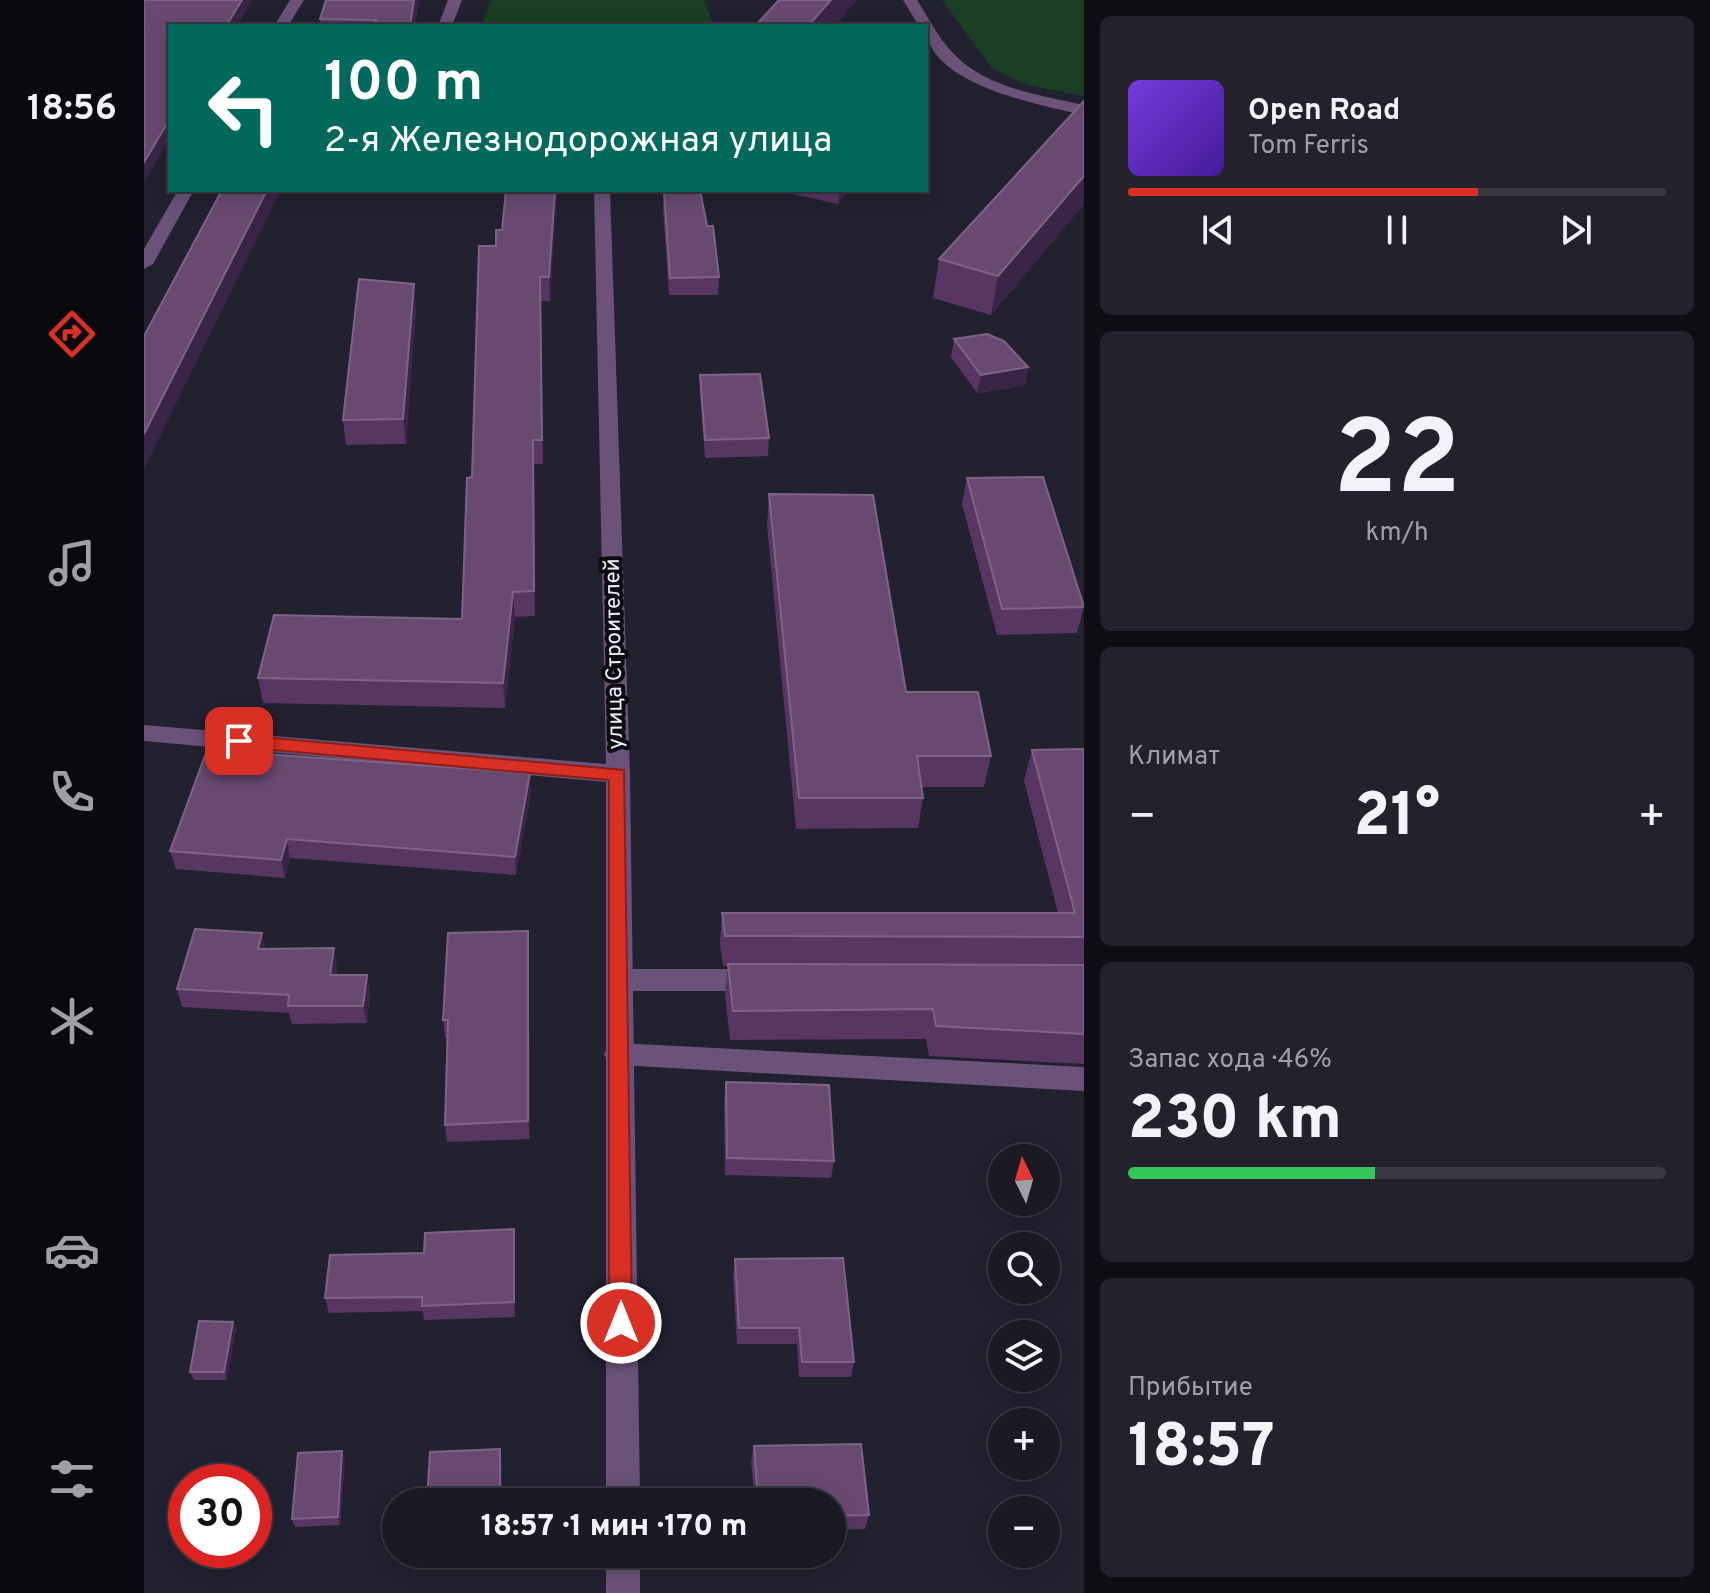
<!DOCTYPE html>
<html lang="ru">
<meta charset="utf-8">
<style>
body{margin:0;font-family:Overpass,sans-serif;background:#23222c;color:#f1f3f6;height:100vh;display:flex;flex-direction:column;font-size:30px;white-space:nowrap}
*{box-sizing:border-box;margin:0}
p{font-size:26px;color:#9fa0a6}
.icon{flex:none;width:44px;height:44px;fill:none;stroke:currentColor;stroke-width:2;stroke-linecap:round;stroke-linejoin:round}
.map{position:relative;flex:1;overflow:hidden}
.side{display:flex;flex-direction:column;gap:16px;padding:16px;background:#0e0e14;width:626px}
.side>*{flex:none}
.top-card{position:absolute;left:24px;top:24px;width:760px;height:168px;border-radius:0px;box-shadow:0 4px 20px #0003,0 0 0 2px #383841;background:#00695c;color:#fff;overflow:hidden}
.needle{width:52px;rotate:355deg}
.tools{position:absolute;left:844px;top:1144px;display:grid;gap:16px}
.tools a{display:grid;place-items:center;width:72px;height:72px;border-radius:50%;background:#1a1924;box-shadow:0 4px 20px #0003,0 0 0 2px #383841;font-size:40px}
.speed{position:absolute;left:24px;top:1464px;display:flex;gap:16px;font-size:40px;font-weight:700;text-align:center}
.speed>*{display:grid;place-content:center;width:104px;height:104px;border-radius:50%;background:#1a1924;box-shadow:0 4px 20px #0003,0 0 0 2px #383841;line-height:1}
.speed .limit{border:12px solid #d22;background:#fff;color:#111}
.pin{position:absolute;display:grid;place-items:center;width:68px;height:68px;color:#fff;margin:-34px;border-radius:16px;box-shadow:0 4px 12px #0006}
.me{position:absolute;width:88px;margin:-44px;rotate:0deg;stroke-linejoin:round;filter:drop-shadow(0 0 6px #0008)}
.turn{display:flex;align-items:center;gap:28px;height:168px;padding:0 24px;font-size:36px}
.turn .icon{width:104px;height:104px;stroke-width:2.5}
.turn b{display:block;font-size:56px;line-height:68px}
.big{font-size:60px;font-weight:800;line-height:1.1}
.side .card{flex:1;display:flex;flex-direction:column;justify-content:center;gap:12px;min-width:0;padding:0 28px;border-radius:12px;background:#23222c}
.side .dial{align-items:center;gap:0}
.dial b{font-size:104px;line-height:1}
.song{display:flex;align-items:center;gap:24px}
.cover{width:96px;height:96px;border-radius:12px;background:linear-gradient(135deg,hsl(260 70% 55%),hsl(260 70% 35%))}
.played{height:8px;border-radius:4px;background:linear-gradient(90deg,#d93025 65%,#383841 65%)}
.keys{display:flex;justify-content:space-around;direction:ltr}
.heat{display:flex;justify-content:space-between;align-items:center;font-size:44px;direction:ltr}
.charge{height:12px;border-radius:6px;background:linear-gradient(90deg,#34c759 46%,#383841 0)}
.trip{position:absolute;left:238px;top:1488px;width:464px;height:80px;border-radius:40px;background:#1a1924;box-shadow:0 4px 20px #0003,0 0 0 2px #383841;font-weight:800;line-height:80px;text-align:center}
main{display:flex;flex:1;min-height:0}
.tab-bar{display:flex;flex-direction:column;width:144px;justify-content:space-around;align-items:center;background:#0a0a0e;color:#9fa0a6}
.tab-bar .icon{width:56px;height:56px}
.tab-bar .current{color:#d93025}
.tab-bar b{font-size:36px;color:#f1f3f6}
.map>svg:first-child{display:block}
.green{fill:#1b3f24}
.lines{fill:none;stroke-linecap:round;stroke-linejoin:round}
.lane{fill:#6a5278;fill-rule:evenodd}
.street{fill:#6a5278;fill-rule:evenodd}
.wall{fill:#573661}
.shaded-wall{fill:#3b2546}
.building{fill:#684a71;stroke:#7d6487;stroke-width:2}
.route{fill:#d93025;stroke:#8d1f18;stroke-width:2}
.labels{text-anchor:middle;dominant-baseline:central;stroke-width:8;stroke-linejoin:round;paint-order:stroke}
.street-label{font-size:22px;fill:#f0f0fb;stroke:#0c0c12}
</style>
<main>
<nav class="tab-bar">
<b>18:56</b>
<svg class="icon current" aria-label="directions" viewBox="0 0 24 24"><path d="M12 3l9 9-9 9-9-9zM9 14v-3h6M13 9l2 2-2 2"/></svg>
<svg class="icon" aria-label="music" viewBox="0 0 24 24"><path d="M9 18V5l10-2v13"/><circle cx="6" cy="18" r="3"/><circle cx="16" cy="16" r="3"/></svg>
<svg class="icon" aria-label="phone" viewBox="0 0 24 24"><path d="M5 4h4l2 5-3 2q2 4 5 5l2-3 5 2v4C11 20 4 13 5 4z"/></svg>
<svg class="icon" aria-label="climate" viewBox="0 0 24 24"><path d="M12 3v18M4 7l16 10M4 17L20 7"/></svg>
<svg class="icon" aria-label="car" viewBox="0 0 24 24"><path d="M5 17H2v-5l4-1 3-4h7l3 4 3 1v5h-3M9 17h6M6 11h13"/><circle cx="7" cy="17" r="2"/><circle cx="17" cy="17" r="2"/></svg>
<svg class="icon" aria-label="filters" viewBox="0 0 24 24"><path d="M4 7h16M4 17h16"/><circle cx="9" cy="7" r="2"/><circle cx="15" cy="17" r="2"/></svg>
</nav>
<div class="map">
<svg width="940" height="1593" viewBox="0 0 940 1593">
<rect width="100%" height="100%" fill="#222130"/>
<path class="green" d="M347,0H560L570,26H337Z
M798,0H940V96L883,85L849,69Z"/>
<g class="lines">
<path class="lane" d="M304,0H318L308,26H294Z
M475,969H613L622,973L626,980L622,987L613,991H475L466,987L462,980L466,973Z
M474,1043L940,1067V1091L474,1065L464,1062L460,1054L464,1046Z"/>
<path class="street" d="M146,0H160L144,26H130Z
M759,0H773C784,17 794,37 808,52C841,88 895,95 940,105V115C897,105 782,85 782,26H775Z
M34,190H50L9,264L0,269V249Z
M450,190H466L486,774L496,1502H462V782L0,741V725L462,764Z
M462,1554H496V1593H462Z"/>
</g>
<path class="wall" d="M275,0L271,26H177L176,19Z
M940,101V204L847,315L789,298L795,259Z
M362,190H413L406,301H396L399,464H390L391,616L371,617L361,708L119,703L114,678L318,619L328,477L352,246L358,230Z
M645,190H704L694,204L644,193Z
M520,191L563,226L575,277L574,295H525L519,208Z
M272,308L262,444L202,445L199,420Z
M810,339L884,367L881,385L833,393L807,357Z
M556,375L625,438L624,456L561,458L556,392Z
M823,478L940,607L933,633L853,635L818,504Z
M625,494L762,692L847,756L840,787H778L779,798L774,828L652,829L623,525Z
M940,749V1064L785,1056L782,1039L586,1040L581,994L584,966H579L576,943L578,913H914L880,781L888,750Z
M387,792L372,875L146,858L141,878L32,869L26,851Z
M384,931L386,1139L303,1142L301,1125L303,1038H301L299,1020Z
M122,949L193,966L192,975H223L226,993L223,1023L148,1024L145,1013L38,1007L33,989Z
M582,1082L690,1161L687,1178L581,1175L580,1100Z
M370,1229L371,1244V1317L280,1320L279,1311L185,1313L181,1298L280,1253Z
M591,1259L710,1362L707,1377H655L653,1344H593L589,1276Z
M89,1322L92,1330L83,1380H50L46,1372Z
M610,1446L725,1515L721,1529L688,1530V1502H611L607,1461Z
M198,1451L201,1459L196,1525L151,1527L148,1519Z
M282,1554H357V1563L284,1566Z"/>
<path class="shaded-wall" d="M98,0H108L93,26H82Z
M270,0H275L271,26H266Z
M687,0H713L691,26H664Z
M26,119V139L0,182V162Z
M940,176V204L847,315L854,276Z
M123,190H137L0,469V434Z
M411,190H413L406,301L405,277Z
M696,190H704L694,204Z
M270,284L272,308L262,444L259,419Z
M884,367L881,385L833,393L837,375Z
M389,440L390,464L391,616L390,591Z
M369,592L371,617L361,708L359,683Z
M386,773L387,792L372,875L371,857Z
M143,839L146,858L141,878L137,860Z
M384,931L385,950L386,1139L384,1121Z
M118,933L122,951L114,949Z
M190,948L193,966L189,993L186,975Z
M223,975L226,993L223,1023L219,1006Z
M370,1229L371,1244V1317L370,1302Z
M89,1322L92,1330L83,1380L80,1372Z
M356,1449L358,1464V1502H356Z
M198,1451L201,1459L196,1525L194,1517Z"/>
<path class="building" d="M0,0H98L82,26H26V119L0,162Z
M182,0H270L266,26H229L232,20L176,19Z
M635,0H687L664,26H611Z
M940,101V176L854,276L795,259Z
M78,190H123L0,434V336Z
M362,190H411L405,277H396L398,440H389L390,591L369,592L359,683L114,678L130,615L318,619L323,478L328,477L335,246H352V230H358Z
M556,190L563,226H569L575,277L526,278L520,191Z
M215,279L270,284L259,419L199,420Z
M843,334L860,341L884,367L837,375L810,339Z
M616,374L625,438L561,440L556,375Z
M899,477L940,607L858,609L823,478Z
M625,494L729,495L762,692H834L847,756H773L779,798H655Z
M940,749V937L581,936L578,913H931L888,750Z
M63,750L386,773L371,857L143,839L137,860L26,851Z
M51,929L118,933L114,949L190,948L186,975H223L219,1006H144L145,995L33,989Z
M384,931V1121L301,1125L304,1020H299L304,933Z
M584,964L940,965V1034L792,1026L789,1009L589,1011Z
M582,1082L685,1085L690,1161L583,1158Z
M370,1229V1302L278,1306V1297L181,1298L186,1255L280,1253L281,1233Z
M699,1258L710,1362H658L655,1328H595L591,1259Z
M55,1321L89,1322L80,1372H46Z
M717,1444L725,1515L688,1516V1502H614L610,1446Z
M356,1449V1502H283L286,1452Z
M198,1451L194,1517L148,1519L154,1453Z"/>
<path class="route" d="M95,735L480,770L488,1323L485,1330L477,1334L469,1330L465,1323V780L95,747L86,741Z"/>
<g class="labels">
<g class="street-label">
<text transform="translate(471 654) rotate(-91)">улица Строителей</text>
</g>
</g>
</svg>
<div class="tools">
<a><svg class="needle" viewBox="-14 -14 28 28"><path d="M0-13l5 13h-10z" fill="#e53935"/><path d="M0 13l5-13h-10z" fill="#9fa0a6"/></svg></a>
<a><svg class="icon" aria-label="search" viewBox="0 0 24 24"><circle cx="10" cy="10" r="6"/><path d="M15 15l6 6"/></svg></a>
<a><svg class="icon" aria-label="layers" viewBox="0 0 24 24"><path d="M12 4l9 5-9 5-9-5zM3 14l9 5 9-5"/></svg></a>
<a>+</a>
<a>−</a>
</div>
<div class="speed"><div class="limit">30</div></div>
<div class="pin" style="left:95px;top:741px;background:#d93025"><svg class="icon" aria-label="arrive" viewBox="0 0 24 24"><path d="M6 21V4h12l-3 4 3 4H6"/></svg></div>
<svg class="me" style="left:477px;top:1323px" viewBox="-20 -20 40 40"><circle r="17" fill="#d93025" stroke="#fff" stroke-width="3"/><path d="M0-11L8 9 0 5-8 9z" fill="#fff"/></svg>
<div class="trip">18:57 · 1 мин · 170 m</div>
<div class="top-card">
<div class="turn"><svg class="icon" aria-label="left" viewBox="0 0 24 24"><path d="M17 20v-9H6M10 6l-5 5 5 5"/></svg><div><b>100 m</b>2-я Железнодорожная улица</div></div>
</div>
</div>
<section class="side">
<div class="card">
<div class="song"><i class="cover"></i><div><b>Open Road</b><p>Tom Ferris</p></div></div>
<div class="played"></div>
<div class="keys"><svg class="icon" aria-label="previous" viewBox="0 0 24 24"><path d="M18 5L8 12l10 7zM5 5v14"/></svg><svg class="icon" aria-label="pause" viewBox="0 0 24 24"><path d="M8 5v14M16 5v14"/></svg><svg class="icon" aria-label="next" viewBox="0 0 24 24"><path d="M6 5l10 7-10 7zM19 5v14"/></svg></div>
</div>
<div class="card dial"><b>22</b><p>km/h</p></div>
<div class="card"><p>Климат</p>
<div class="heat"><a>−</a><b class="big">21°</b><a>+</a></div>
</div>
<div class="card"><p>Запас хода · 46%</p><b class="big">230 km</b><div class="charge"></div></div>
<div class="card"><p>Прибытие</p><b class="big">18:57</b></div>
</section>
</main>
